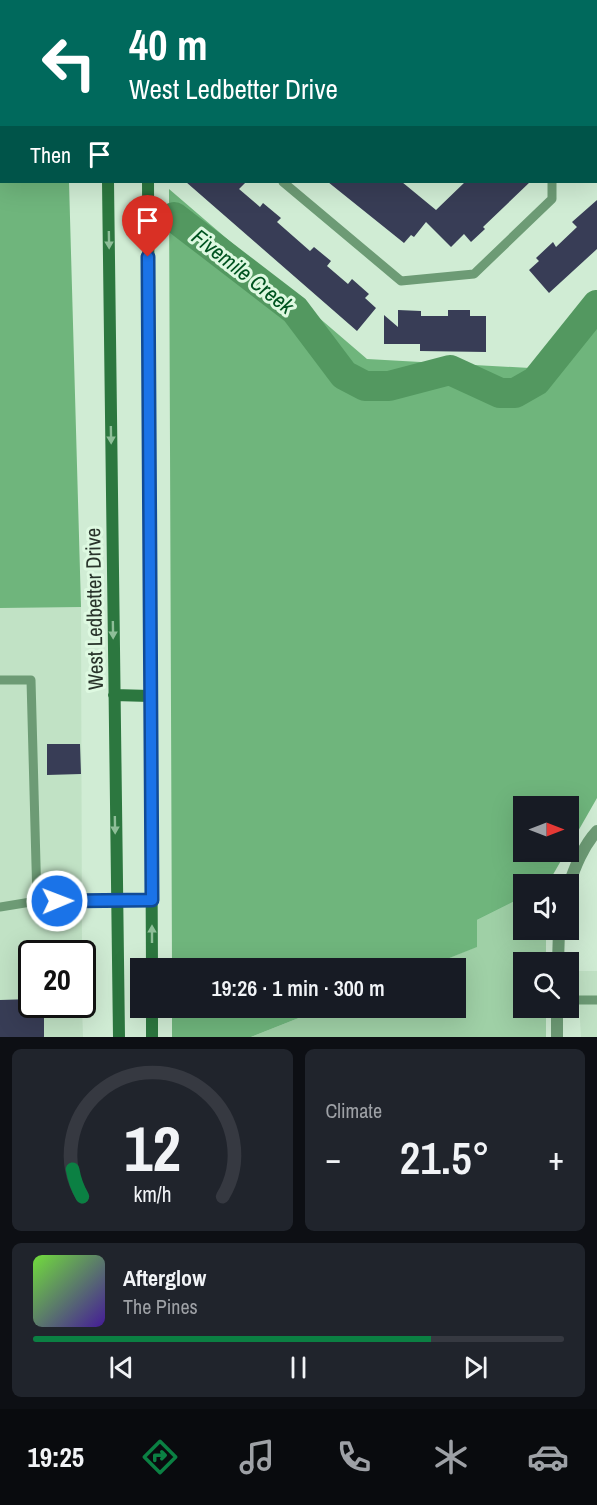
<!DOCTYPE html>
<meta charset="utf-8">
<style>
body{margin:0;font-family:"Archivo Narrow",sans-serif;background:#20242c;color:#f1f3f6;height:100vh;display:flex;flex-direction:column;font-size:22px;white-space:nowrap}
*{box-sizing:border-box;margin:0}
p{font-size:20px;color:#9ea1a6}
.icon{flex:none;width:33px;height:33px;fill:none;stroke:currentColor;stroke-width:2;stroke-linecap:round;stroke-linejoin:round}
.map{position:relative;height:1037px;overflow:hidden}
.sheet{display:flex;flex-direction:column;gap:12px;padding:12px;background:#0d0f14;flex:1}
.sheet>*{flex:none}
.banner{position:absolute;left:0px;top:0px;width:597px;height:183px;box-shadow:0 6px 24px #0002;background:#00695c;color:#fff;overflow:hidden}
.needle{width:39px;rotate:90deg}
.fabs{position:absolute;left:513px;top:796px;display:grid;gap:12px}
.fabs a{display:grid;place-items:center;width:66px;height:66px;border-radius:0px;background:#171b24;box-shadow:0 6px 24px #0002;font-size:30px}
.speed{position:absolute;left:18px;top:940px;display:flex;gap:12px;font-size:30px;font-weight:700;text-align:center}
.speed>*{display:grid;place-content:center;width:78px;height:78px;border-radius:50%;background:#171b24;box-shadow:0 6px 24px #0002;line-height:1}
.speed .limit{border:3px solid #111;border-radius:9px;background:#fff;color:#111}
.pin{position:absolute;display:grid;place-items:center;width:51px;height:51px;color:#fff;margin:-62px -26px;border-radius:50% 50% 50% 0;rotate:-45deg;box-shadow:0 0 6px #0007}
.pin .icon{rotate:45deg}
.me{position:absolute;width:66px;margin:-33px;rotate:89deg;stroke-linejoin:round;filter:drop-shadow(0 0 4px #0008)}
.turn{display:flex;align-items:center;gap:21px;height:126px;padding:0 30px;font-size:27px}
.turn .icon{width:78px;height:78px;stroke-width:2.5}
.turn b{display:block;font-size:42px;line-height:51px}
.then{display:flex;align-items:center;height:57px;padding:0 30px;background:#0003;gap:12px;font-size:22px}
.big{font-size:45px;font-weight:600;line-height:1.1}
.sheet .card{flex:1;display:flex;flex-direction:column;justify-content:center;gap:9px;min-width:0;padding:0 21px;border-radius:9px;background:#20242c}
.sheet .dial{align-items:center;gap:0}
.dial svg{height:156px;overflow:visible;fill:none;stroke:#363941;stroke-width:7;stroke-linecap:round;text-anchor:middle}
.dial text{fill:#f1f3f6;stroke:none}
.song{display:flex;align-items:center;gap:18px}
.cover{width:72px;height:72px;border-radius:9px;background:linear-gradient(135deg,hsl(100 70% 55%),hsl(260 70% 35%))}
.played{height:6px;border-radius:3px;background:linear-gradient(90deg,#0b8043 75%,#363941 75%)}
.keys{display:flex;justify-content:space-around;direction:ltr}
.heat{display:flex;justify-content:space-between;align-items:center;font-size:33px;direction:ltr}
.sheet .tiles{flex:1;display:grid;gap:12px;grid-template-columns:1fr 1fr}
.card:last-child{grid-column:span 2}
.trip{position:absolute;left:130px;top:958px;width:336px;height:60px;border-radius:0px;background:#171b24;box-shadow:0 6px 24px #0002;font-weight:600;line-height:60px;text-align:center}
.tab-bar{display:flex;height:96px;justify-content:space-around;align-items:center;background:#090b0e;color:#9ea1a6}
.tab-bar .icon{width:42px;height:42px}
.tab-bar .selected{color:#0b8043}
.tab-bar b{font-size:27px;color:#f1f3f6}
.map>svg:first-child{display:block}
.built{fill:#c1e2c5}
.green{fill:#9fd0a6}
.forest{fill:#6fb57c}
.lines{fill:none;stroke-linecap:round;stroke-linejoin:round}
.river{stroke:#539860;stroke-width:30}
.building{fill:#383d56}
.lane{stroke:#6d9b75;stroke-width:9}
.street{stroke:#6d9b75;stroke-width:12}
.secondary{stroke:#2c773f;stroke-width:12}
.rail{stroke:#3c493e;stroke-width:4.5;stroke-dasharray:3 6;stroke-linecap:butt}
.oneway{fill:#8ebe98}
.route-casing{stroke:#114b97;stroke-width:15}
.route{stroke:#1a73e8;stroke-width:10}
.labels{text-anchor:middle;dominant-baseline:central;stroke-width:6;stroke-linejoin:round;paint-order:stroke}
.street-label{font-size:21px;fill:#28332a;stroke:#def9e1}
.water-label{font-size:22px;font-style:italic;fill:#005420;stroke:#def9e1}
</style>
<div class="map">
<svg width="597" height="1037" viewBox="0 0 597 1037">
<rect width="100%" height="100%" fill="#d0ecd4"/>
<path class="built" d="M196,0H597V56H596V2H200Z
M81,601L82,954H32V1005H82L83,1037H0V603Z
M577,971H597V1037H581Z"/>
<path class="green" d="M523,897L524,930H546V963H524V1008H546V1037H251L324,1008H456V969H422L476,947L477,920Z"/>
<path class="forest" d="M0,0H8L10,1L2,2V182H69L81,607L0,608Z
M169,189L367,359L530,368L597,292V798L569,847L568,807H524V852H566L547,885H524L523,897L477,920V947L422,969H172Z
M172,1008H324L251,1037H172Z"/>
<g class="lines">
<path class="river" d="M0,134H2
M174,217L295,310L344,375L365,386H389L450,370L500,393H515L536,381L597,305"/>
</g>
<path class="building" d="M186,182H246L239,189L260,207L263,203L281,218L277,222L310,251L314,247L331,261L327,266L348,284L352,279L369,294L365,298L376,308L357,331Z
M328,182H402L436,210L465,182H530L483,227L485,229L471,242L464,234L451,247L426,222L414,237L411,235L404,243Z
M597,200V249L549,293L529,270L539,261L536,258L553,242L556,247L577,227L572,222Z
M398,310L421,311V316H448V310H470V316H486V352L420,351V344H384V315L398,327Z
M47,744H80L81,774L47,775Z
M32,999V1005H44V1037H0V1000Z"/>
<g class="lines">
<path class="lane" d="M596,83H597
M283,182L401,281L474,274L552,199V182
M0,680H31L37,901
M0,907L37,901L116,900
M568,1000H597"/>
<path class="street" d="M568,887C575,867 583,846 597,831
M558,963L559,930
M557,1037V1008"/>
<path class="secondary" d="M108,0V2
M147,0V2
M108,182L119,1037
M148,182L152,969
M114,695L150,696
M116,900H152
M152,1008V1037"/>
<path class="rail" d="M337,0L345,2
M596,22H597"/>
</g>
<defs><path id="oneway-solid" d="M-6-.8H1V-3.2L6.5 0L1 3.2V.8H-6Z" transform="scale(1.5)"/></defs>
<g class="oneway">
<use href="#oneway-solid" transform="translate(109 240) rotate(89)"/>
<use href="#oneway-solid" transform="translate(111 435) rotate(89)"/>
<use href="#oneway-solid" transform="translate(113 630) rotate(89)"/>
<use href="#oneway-solid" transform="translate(115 825) rotate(89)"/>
<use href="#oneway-solid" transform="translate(152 934) rotate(-90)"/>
</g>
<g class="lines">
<defs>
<path id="route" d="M57,901L152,900L148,257"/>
</defs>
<use href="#route" class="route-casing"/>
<use href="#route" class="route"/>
</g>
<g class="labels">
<g class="street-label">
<text transform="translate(94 609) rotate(-91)">West Ledbetter Drive</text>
</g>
<g class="water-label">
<text transform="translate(243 271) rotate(38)">Fivemile Creek</text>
</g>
</g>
</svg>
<div class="fabs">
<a><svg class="needle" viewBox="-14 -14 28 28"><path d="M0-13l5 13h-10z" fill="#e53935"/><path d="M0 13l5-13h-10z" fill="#9ea1a6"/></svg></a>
<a><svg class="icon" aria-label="sound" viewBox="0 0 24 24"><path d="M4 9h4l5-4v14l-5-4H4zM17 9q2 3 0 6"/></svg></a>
<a><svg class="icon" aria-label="search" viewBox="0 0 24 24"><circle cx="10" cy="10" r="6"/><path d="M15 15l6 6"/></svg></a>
</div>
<div class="speed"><div class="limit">20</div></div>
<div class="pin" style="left:148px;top:257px;background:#d93025"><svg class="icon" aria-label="arrive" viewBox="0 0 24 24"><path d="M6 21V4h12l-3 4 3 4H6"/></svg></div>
<svg class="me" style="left:57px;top:901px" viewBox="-20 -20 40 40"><circle r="17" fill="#1a73e8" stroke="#fff" stroke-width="3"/><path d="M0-11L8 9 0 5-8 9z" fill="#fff"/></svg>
<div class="trip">19:26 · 1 min · 300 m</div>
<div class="banner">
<div class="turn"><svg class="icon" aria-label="left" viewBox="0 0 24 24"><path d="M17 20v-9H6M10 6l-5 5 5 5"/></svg><div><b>40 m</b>West Ledbetter Drive</div></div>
<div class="then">Then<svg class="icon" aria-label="arrive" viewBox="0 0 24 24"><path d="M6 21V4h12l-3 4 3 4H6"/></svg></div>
</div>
</div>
<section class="sheet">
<div class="tiles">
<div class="card dial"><svg viewBox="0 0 100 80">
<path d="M14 69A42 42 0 1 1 86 69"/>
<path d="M14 69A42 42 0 0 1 9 55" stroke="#0b8043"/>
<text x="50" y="56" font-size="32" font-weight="700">12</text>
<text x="50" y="72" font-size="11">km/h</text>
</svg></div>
<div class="card"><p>Climate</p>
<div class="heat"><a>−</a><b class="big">21.5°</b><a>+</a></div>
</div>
<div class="card">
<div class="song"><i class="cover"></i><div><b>Afterglow</b><p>The Pines</p></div></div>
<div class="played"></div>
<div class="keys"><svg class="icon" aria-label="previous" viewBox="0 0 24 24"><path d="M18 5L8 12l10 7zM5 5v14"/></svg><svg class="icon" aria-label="pause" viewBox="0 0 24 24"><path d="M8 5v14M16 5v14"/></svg><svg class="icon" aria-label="next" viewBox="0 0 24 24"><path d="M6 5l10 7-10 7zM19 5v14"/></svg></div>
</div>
</div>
</section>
<nav class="tab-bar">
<b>19:25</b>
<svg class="icon selected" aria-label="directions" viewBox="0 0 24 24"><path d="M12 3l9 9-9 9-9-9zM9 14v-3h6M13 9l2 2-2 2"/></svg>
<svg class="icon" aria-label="music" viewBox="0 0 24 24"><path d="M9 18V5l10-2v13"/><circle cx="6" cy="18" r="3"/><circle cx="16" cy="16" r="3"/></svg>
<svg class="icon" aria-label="phone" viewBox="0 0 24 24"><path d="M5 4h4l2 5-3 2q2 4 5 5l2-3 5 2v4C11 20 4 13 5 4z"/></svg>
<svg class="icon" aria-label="climate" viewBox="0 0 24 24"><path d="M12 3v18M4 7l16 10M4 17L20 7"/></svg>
<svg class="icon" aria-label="car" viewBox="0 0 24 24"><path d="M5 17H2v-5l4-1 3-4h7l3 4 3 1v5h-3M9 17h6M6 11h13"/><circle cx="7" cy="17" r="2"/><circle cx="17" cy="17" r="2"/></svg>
</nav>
